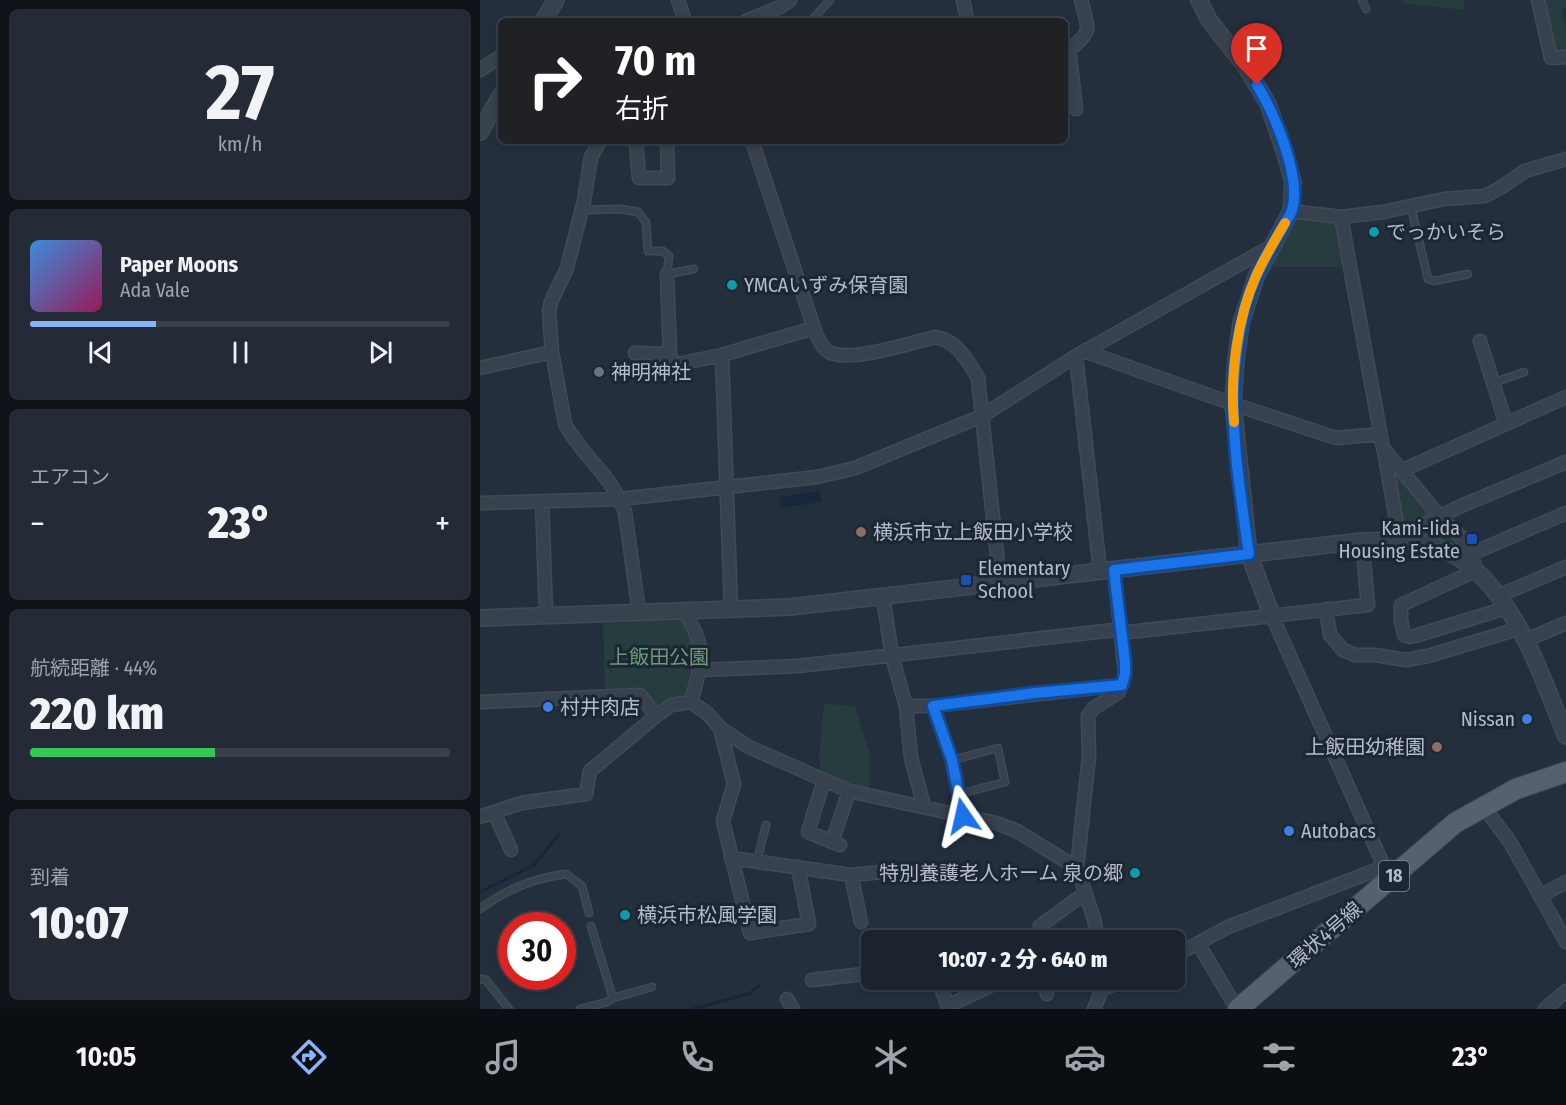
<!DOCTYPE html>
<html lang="ja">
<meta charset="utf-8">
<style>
body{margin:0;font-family:"Fira Sans Condensed","Noto Sans JP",sans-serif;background:#242b36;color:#f1f3f6;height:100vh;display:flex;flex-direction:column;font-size:22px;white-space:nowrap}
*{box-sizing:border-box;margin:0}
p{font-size:20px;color:#a0a4aa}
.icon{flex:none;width:33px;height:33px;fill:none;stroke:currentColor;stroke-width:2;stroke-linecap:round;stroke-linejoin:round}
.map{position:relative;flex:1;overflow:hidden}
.side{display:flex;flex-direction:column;gap:9px;padding:9px;background:#0f1319;width:480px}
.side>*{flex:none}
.guide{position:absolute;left:18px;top:18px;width:570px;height:126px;border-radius:9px;box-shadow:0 3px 9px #0003,0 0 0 2px #39404a;background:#202124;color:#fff;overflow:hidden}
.speed{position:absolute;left:18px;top:912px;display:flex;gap:12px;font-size:30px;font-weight:700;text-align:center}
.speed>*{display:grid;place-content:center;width:78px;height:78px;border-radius:50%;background:#1b232e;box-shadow:0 3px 9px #0003,0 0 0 2px #39404a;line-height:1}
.speed .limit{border:9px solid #d22;background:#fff;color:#111}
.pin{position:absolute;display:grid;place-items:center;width:51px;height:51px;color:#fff;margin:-62px -26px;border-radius:50% 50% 50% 0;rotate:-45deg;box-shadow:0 0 6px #0007}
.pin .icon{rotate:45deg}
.me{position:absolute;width:66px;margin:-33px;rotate:349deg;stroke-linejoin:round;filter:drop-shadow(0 0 4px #0008)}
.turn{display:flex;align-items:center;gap:21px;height:126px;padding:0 18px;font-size:27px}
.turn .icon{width:78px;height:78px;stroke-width:2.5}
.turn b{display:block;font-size:42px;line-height:51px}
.big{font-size:45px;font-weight:800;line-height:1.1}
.side .card{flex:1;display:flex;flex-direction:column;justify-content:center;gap:9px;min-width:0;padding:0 21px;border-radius:9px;background:#242b36}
.side .dial{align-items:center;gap:0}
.dial b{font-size:78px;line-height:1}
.song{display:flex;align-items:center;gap:18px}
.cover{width:72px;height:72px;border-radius:9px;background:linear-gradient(135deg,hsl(210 70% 55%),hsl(330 70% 35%))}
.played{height:6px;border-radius:3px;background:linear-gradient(90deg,#8ab4f8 30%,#39404a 30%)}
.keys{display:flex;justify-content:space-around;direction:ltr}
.heat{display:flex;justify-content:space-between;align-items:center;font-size:33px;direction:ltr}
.charge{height:9px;border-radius:4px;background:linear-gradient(90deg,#34c759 44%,#39404a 0)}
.trip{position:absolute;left:381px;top:930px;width:324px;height:60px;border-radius:9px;background:#1b232e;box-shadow:0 3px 9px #0003,0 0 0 2px #39404a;font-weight:800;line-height:60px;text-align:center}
.tab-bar{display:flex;height:96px;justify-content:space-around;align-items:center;background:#0b0e12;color:#a0a4aa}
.tab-bar .icon{width:42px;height:42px}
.tab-bar .selected{color:#8ab4f8}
.tab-bar b{font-size:27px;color:#f1f3f6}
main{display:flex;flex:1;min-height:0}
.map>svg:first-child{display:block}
.green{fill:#263c3f}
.water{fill:#17263c}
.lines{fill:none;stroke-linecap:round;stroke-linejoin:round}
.stream{stroke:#17263c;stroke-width:3}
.service-casing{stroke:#414a57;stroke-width:9}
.minor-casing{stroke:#414a57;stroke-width:15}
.tertiary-casing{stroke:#414a57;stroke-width:18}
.primary-casing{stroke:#414a57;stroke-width:22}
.service{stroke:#38414e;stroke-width:6}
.minor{stroke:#38414e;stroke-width:12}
.tertiary{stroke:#38414e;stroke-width:15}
.primary{stroke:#56606e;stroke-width:20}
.route-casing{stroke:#114b97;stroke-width:15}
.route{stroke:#1a73e8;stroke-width:10}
.slow{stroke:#f59e0b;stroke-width:10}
.culture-dot{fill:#0f9aa8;stroke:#1d2633;stroke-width:2}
.worship-dot{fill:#6b7280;stroke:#1d2633;stroke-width:2}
.education-dot{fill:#8d6e63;stroke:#1d2633;stroke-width:2}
.transit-dot{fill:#1a4fb4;stroke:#1d2633;stroke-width:2}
.shop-dot{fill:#3f7fe0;stroke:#1d2633;stroke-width:2}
.labels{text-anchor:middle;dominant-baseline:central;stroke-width:6;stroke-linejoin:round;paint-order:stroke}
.shield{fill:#1d2633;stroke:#878f9c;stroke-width:1.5}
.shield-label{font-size:18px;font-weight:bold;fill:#b4bcc9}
.poi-label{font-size:20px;fill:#b4bcc9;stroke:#1d2633;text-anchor:start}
.park-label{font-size:20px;fill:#6b9a76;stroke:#1d2633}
.street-label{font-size:20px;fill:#b4bcc9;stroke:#1d2633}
</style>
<main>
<section class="side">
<div class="card dial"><b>27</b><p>km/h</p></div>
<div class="card">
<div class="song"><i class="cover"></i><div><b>Paper Moons</b><p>Ada Vale</p></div></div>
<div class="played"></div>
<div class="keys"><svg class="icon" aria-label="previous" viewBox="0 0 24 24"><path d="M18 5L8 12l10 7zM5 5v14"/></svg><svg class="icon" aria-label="pause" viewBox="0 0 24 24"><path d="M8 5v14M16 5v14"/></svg><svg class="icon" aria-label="next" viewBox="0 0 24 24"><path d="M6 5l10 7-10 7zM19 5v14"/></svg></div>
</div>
<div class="card"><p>エアコン</p>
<div class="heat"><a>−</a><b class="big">23°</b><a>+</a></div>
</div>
<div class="card"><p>航続距離 · 44%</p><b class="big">220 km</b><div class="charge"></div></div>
<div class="card"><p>到着</p><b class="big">10:07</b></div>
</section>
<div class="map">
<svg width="1086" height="1009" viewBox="0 0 1086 1009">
<rect width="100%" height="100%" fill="#242f3e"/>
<path class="green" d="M922,0H984V10L923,3Z
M1061,0H1086V8H1082L1086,29V50L1072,52Z
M814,215L854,222L864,267H787Z
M910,462L948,512L946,516L922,526Z
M957,524L966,527L976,538V543L972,547L939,535L940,532Z
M197,620L207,621L215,639L216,663L208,696L186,699L175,706L161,689L125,690L123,623Z
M348,704L375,706L389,752L390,786L382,790L341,774L339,755L344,705Z"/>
<path class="water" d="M340,491L341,502L301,508L300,497Z"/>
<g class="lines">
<path class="stream" d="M0,892L54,865L79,834
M212,1009L269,994L279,986"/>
<defs>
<path id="service" d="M882,0L886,9
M331,21L350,0
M931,207L948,279L954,281L988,274
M102,210L140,209L158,212L166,222L168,251H183L189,256L187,274L214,269
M1013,383L1044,372
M472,760L518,748L525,782L479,794
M277,861L286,825
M0,909C26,889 54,878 86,874L102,886L109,913
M0,979L6,980L29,1009
M133,998L172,987
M100,1009L127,1002L133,998L111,926"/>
<path id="minor" d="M198,0L205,21
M483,0L486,15
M1058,0L1071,58L1086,57
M266,21L300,7L310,0
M0,70L21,56
M596,109L589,50C614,30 608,29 601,0
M120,141L111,157L104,201L87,268L71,302L69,311L72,352L85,424C102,456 133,477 145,512L159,612
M156,141L159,178H188L187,141
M272,141L334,328C337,337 341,347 349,352C370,363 431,343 455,337C478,341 487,360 498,378L520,583
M811,211L861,217L903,212L964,199L1005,196L1020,188L1045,171L1086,159
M861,217L903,448L960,517L980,536L991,554L997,573
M187,274L190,354L193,365L242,355
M1000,341L1026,424
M604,351L753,404L856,438L900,434
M155,353L190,354
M596,356L620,571
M0,368L72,352
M904,451L920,541
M923,470L1086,397
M62,501L66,615
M0,503L141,499L337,477L375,468L502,416L596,356L792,246
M920,541L936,528L981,506L1086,462
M991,554L1086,513
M995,571L921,605V620L924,635L930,637L938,635L1026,608
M1018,596L1086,567
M403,597L412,656L426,706H453L642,685
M846,609L850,635L863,650L875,655H895L926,660L948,656L1041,628
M251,610L242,355L334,328
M204,611C228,650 222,660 211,702
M792,616L910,880
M1046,640L1086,623
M220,670L318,666L634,630L649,632L888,605L882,541
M0,702L160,695L176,716L191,705L211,702L228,714L240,728L269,747L369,791L516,823L537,831L597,868
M426,706L431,758L444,806
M453,706L472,760L483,816
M240,728L254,784L243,821L270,933L329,924L318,867
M344,780L328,832L360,845
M1003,806L1030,842L1086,942
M14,812L31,850
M0,817L41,803L106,794L110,771L176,716
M352,842L369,791
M251,858L371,875L402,872
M371,875L381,922
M1060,896L1086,882
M562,940L560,926L605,893
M618,940L614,919L597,868L609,756L608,716L614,708L638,693L645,674L634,570
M718,943L757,1009
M694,956L748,927L904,867
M332,980L392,973
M458,980L469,1009
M565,980L567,994
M622,989L647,980
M307,999L313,1009
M468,1006L522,980
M614,1009L622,989V980
M1065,1009L1086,991"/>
<path id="tertiary" d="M719,0L729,20L766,67L788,104L805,153L813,182L811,211L776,277L761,323L756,360L753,404L769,554L792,616
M63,21L76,0
M0,132L21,95
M0,618L310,607L882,541C902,541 925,538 946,543C1027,565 1058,668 1086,736"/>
<path id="primary" d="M758,1009L975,823L1036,789L1086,772"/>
</defs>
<use href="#service" class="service-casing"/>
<use href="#minor" class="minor-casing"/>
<use href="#tertiary" class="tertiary-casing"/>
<use href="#primary" class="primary-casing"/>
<use href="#service" class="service"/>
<use href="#minor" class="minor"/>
<use href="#tertiary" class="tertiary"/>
<use href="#primary" class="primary"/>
</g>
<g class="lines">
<defs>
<path id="route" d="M483,816L472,760L453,706L555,693L642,685L645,674V662L634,570L769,554C760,491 748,422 756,359C759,331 765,300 777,275C785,258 794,242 803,227C806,221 810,216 812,210C822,177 794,113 777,85"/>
</defs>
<use href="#route" class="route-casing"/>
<use href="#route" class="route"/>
<path class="slow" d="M754,422C750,375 757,319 776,276C784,258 795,240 805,223"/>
</g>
<g class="culture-dot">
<circle cx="894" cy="232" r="6"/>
<circle cx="252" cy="285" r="6"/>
<circle cx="655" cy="873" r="6"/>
<circle cx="145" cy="915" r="6"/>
</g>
<circle class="worship-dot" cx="119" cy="372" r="6"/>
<g class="education-dot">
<circle cx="381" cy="532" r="6"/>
<circle cx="957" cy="747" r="6"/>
</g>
<g class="transit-dot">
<rect x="986" y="533" width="12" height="12" rx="3"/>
<rect x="480" y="574" width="12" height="12" rx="3"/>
</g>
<g class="shop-dot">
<circle cx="68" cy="707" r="6"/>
<circle cx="1047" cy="719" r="6"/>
<circle cx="809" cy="831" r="6"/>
</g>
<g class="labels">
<rect class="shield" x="899" y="861" width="30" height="30" rx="4.5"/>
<g class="shield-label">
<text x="914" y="876">18</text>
</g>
<g class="poi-label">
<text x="906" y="232">でっかいそら</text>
<text x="264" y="285">YMCAいずみ保育園</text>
<text x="131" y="372">神明神社</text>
<text x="980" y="528" text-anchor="end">Kami-Iida<tspan x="980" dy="23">Housing Estate</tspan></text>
<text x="393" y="532">横浜市立上飯田小学校</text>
<text x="498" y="568">Elementary<tspan x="498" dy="23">School</tspan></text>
<text x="80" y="707">村井肉店</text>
<text x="1035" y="719" text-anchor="end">Nissan</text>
<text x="945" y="747" text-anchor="end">上飯田幼稚園</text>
<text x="821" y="831">Autobacs</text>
<text x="643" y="873" text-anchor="end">特別養護老人ホーム 泉の郷</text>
<text x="157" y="915">横浜市松風学園</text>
</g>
<g class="park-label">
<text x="179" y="657">上飯田公園</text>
</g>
<g class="street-label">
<text transform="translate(845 935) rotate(-41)">環状4号線</text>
</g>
</g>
</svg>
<div class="speed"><div class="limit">30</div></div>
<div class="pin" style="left:777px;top:85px;background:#d93025"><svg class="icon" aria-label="arrive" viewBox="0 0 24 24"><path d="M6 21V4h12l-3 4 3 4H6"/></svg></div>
<svg class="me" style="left:483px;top:816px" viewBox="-20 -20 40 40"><path d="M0-17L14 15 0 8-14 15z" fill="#1a73e8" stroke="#fff" stroke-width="4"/></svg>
<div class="trip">10:07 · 2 分 · 640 m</div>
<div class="guide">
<div class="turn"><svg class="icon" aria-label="right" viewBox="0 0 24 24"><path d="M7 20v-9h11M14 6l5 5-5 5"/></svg><div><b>70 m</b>右折</div></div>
</div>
</div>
</main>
<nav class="tab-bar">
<b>10:05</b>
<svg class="icon selected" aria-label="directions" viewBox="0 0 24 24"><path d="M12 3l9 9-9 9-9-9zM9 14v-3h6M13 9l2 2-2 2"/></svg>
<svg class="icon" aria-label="music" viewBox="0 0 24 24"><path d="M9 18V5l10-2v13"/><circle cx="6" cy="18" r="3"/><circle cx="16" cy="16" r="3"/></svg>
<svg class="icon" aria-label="phone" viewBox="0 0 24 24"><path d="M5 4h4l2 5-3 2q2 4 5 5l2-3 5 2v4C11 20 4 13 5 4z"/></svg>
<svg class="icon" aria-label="climate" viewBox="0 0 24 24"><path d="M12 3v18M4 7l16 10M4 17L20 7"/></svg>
<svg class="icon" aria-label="car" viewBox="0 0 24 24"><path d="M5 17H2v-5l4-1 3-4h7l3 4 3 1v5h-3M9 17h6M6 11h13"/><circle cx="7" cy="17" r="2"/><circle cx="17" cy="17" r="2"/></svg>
<svg class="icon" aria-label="filters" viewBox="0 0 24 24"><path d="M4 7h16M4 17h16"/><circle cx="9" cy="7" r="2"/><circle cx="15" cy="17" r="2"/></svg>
<b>23°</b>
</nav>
